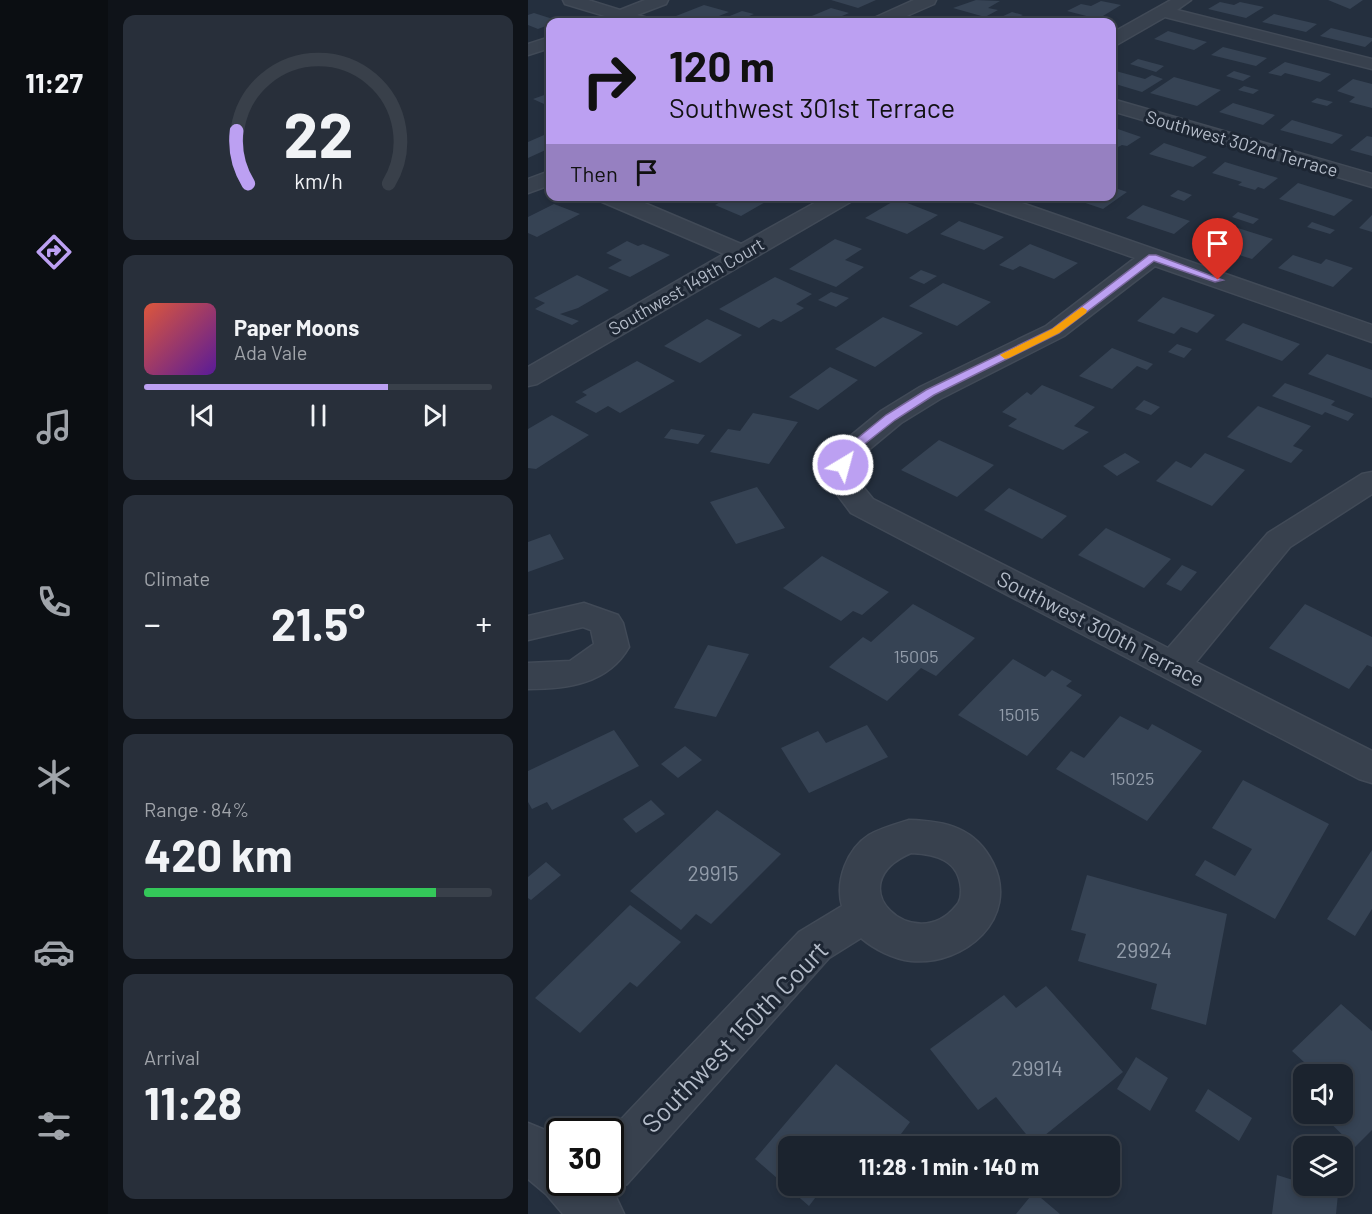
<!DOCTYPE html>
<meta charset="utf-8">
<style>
body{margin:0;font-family:Barlow,sans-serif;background:#282f3a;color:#f1f3f6;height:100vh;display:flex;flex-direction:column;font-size:22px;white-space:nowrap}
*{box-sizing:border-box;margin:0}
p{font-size:20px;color:#a0a4aa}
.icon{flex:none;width:33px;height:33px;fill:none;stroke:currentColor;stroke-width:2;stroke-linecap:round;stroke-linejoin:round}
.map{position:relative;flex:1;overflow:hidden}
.sheet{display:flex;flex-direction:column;gap:15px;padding:15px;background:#0f1319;width:420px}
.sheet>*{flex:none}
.top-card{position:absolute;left:18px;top:18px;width:570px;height:183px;border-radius:12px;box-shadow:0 3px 9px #0003,0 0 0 2px #39404a;background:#bca0f2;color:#111;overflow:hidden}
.fabs{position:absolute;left:765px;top:1064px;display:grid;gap:12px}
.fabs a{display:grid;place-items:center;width:60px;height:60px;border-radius:12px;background:#1b232e;box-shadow:0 3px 9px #0003,0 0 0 2px #39404a;font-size:30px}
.speed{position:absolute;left:18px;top:1118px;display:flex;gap:12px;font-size:30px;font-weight:700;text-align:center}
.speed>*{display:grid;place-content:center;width:78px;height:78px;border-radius:50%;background:#1b232e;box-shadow:0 3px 9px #0003,0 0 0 2px #39404a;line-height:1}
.speed .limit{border:3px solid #111;border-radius:9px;background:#fff;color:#111}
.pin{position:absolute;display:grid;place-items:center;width:51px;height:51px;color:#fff;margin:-62px -26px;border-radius:50% 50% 50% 0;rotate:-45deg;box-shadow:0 0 6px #0007}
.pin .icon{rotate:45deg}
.me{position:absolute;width:66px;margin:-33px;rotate:37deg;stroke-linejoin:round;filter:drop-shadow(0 0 4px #0008)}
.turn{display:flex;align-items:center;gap:21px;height:126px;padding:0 24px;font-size:27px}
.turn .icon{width:78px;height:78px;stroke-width:2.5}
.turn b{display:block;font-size:42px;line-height:51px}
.then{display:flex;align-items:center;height:57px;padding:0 24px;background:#0003;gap:12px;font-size:22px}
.big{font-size:45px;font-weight:700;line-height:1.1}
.sheet .card{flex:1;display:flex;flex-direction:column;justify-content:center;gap:9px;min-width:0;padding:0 21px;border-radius:12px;background:#282f3a}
.sheet .dial{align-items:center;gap:0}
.dial svg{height:156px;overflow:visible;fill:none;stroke:#39404a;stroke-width:7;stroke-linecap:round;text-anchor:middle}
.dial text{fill:#f1f3f6;stroke:none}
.song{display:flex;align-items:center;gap:18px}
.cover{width:72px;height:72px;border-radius:9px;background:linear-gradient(135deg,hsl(10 70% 55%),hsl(270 70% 35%))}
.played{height:6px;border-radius:3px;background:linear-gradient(90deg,#bca0f2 70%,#39404a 70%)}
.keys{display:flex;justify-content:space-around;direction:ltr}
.heat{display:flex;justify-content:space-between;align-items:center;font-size:33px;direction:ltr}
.charge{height:9px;border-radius:4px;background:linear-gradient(90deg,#34c759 84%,#39404a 0)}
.trip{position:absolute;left:250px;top:1136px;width:342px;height:60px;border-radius:12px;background:#1b232e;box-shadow:0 3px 9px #0003,0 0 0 2px #39404a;font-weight:700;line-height:60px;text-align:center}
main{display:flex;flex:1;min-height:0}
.dock{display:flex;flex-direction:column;width:108px;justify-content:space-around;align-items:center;background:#0b0e12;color:#a0a4aa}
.dock .icon{width:42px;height:42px}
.dock .current{color:#bca0f2}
.dock b{font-size:27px;color:#f1f3f6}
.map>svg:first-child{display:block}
.building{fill:#364354}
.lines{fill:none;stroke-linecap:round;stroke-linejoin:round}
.minor-casing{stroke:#414a57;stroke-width:3}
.minor{fill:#38414e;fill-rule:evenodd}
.route{fill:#bca0f2;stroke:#7a689d;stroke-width:1.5}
.slow{fill:#f59e0b}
.labels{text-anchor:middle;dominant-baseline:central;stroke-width:6;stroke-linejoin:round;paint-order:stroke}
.far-street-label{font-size:18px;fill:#b4bcc9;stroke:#1d2633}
.number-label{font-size:18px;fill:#929caa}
.street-label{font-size:21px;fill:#b4bcc9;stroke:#1d2633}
.near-number-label{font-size:21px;fill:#929caa}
.near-street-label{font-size:26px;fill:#b4bcc9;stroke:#1d2633}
</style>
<main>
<nav class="dock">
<b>11:27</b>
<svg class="icon current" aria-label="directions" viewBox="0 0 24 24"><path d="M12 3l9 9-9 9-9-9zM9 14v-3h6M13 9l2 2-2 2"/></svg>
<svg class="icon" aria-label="music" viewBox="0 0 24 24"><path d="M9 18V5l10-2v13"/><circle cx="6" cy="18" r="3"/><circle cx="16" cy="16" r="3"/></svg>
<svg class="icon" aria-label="phone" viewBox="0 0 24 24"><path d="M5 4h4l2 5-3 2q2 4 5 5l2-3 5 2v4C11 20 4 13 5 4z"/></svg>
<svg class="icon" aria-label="climate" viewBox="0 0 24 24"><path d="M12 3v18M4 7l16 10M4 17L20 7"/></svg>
<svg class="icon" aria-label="car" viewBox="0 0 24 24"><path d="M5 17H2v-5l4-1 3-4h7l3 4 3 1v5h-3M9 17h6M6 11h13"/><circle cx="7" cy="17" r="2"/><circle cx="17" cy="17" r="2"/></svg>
<svg class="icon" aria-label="filters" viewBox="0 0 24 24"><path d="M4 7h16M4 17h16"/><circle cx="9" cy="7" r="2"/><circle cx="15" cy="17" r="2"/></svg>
</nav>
<section class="sheet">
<div class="card dial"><svg viewBox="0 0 100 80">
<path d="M14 69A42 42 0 1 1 86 69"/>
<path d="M14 69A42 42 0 0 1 8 42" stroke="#bca0f2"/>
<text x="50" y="56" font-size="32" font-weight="700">22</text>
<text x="50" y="72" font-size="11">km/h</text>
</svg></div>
<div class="card">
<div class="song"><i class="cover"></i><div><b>Paper Moons</b><p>Ada Vale</p></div></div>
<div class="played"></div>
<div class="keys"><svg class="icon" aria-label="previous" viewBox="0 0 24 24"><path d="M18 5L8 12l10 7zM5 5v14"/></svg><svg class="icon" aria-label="pause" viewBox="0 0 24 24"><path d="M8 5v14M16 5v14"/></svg><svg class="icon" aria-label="next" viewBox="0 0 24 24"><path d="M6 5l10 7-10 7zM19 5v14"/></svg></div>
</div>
<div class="card"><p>Climate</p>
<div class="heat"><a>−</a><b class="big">21.5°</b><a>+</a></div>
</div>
<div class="card"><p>Range · 84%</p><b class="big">420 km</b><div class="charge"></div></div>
<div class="card"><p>Arrival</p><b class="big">11:28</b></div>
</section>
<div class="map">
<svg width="844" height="1214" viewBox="0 0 844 1214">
<rect width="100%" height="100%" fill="#242f3e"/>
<path class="building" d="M303,0H348L330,8Z
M448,0L472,1L460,8L470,10L457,17L425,8Z
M800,0H835L822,9Z
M573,1L593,5L570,19L539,11L553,4L563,6Z
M692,2L706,5L712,2L736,7L718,18L680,9Z
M176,5L201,12L176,22L148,16Z
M303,8L321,13L300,22L272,21Z
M214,11L226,14L209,21L197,18Z
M484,12L495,15L482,21L471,18Z
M6,13L31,21L10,29L0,25V15Z
M746,14L789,24L778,32L734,22Z
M412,17L430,22L434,20L440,22H400Z
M531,17L550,22H521Z
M803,28L844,38V41L837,47L792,36Z
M640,31L679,42L666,50L626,39Z
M695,47L739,58L728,66L683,55Z
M610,59L636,66L628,72L602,64Z
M757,62L803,74L792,82L757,73L753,76L740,73Z
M584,70L617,79L624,75L635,79L614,92L584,83Z
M706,71L723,76L715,81L698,76Z
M646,77L693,90L669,106L622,93Z
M825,79L844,84V108L821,102L827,97L809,91Z
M716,86L731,90L725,94L710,90Z
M19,94L22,95V101L16,104L5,99Z
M789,98L805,102L799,106L783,102Z
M705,103L747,115L735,125L691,112Z
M764,120L815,135L804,144L752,130Z
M584,127L613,137L599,146L594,145L588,148L584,147Z
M16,135L22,137V148L0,158V142Z
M839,136L844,137V156L822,150Z
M636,143L679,157L665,167L621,154Z
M697,162L750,178L736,189L730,187L727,190L710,185L714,182L684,173Z
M770,183L825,200L806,216L751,199Z
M584,187L599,192L575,209L540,197L584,196Z
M650,190L664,195L656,201L642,196Z
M203,196H248L213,216L187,205Z
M369,199L410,215L379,234L337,218Z
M26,204L52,214L9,237L0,233V217Z
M615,205L662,221L646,234L598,218Z
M710,212L731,219L725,224L704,217Z
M844,215V232L831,228Z
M431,221L476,237L456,250L412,234Z
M784,222L807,230L802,234L779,227Z
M697,224L745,239L724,259L675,244Z
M307,239L334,249L317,260L336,267L308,287L261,269Z
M99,241L110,246L115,244L142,255L102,277L80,268L94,260L78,253Z
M502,244L550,263L526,279L492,266L485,270L471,265Z
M765,255L793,264L798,259L825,268L805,287L750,268Z
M393,270L409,276L396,284L381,278Z
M49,275L81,290L50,308L32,314L51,321L44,325L7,309L17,303L6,298Z
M247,277L284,294L268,304L276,308L253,322L245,319L231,328L191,309Z
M415,283L463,302L429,326L381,306Z
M303,292L321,298L308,307L290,300Z
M635,297L687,315L669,333L653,327L646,334L609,321Z
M355,317L395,333L347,367L307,349Z
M179,319L214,335L172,363L136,346Z
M715,323L772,344L754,361L697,340Z
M649,344L664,349L656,358L640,352Z
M584,348L625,364L619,370L609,366L584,389L551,376Z
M799,354L844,370V398L780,374Z
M109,361L147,381L92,413L80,406L68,413L47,402L59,395L54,392Z
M302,367L330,380L290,410L261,397Z
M757,383L807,401L803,405L826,414L820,421L797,412L794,415L744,396Z
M514,385L567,407L546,426L561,432L535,450L480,426L489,419L474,412L499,392L503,395Z
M616,400L632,407L623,415L607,409Z
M730,406L783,426L765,446L775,450L763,463L699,437Z
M225,413L270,422L241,464L182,452L200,429L212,431Z
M24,415L61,435L8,469L0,468V429Z
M143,429L177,435L170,444L136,438Z
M411,440L466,465L429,497L373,470Z
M597,453L612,462L589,476L575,466Z
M677,453L717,470L684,506L628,481L648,461L663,468Z
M229,487L257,528L208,544L182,502Z
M481,488L539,516L514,539L456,510Z
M578,528L643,559L616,588L550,555Z
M22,534L36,559L0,572V542Z
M294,556L361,592L334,615L325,611L313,621L255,588Z
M654,565L669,572L653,591L638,584Z
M385,604L447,638L408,676L393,668L359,701L301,667L335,637L343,642Z
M777,604L844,637V667L839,665L821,689L741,648Z
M180,645L221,654L188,717L146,708Z
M485,659L517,677L524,670L544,681L538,686L554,695L499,756L430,715Z
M592,716L620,730L624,724L674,751L619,821L528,769L543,751L556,758Z
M339,725L360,757L281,793L253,748L290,731L298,743Z
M86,730L111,766L24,810L19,802L4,809L0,802V771Z
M157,746L174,760L150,778L133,764Z
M715,780L801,824L747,919L667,875L677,860L707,876L724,849L684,828Z
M123,800L137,814L108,833L95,819Z
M189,810L253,854L183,924L168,914L153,930L102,891Z
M844,850V909L827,936L799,919Z
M18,862L33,875L3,900L0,898V877Z
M559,875L699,914L678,1025L623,1009L629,984L550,961L558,934L543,930Z
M102,905L153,942L109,987L102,982L52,1033L7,998Z
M518,986L595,1072L506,1144L468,1097L450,1110L402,1049L476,995L488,1008Z
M813,1004L844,1031V1130L827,1147L792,1113H814V1074H789L764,1051Z
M608,1057L640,1078L622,1111L589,1089Z
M308,1064L382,1122L364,1146H261V1185H297L281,1206L227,1159Z
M680,1089L724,1118L711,1141L667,1111Z
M749,1175L810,1194L808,1214H744Z
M506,1192L532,1214H488Z"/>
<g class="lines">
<defs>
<path id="minor" d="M35,0H60L92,10L117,0H140L138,4L109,15L120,18L122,22H77L74,19L77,16L37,4Z
M386,0H408L406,4L365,22H343L346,18Z
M643,0H663L649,10L844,59V69L637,17L590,44L584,45V33Z
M22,37V48L0,55V44Z
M584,99L844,174V187L584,111Z
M22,171V185L0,193V179Z
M69,196H100L213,244L299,196H327L324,201L9,384L0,386V367L196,254L72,201Z
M441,196H474L844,325V342L627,266L536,336L412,399L373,423L332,457L326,476L345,499L640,648L740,533L834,474L844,472V494L762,547L668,662L844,751V783L831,779L323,513L296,477L309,447L353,411L392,387L518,326L607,258L444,201Z
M56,603L90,615L95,623L101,647C80,684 39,689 0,689V663L42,661L66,644L63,630L55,627L0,640V616Z
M381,820C418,821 448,828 465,863C492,918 437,966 383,961C365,959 346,949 333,938L301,958L99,1184L82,1191L88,1197L96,1214H35L18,1194L0,1179V1123L17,1130L32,1143V1182H82V1131L271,932L314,906C307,881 319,849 341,835C353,828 368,824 381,820ZM383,853C408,854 431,860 433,889C433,895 433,901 428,906C387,957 308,885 383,853Z"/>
</defs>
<use href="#minor" class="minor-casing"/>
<use href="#minor" class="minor"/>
</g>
<path class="route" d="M621,255H628L695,280L687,282L626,261L531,333L406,395L367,420L324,454L319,468H311L309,465L315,450L358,415L398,390L524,329Z"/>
<path class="slow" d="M554,307L559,310L558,313L531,333L481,358L477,359L472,355L524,329Z"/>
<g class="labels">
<g class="far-street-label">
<text transform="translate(714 143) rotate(16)">Southwest 302nd Terrace</text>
<text transform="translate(158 286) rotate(-30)">Southwest 149th Court</text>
</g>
<g class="number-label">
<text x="388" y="656">15005</text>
<text x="491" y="714">15015</text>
<text x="604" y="778">15025</text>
</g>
<g class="street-label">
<text transform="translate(573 628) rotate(27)">Southwest 300th Terrace</text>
</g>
<g class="near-number-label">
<text x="185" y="872">29915</text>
<text x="616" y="949">29924</text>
<text x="509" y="1067">29914</text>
</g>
<g class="near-street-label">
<text transform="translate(206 1036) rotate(-46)">Southwest 150th Court</text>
</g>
</g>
</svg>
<div class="fabs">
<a><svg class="icon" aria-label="sound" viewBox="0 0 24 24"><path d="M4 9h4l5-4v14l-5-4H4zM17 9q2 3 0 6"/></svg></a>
<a><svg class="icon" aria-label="layers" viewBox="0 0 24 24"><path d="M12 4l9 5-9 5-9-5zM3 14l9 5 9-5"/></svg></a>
</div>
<div class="speed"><div class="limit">30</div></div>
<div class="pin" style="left:690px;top:280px;background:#d93025"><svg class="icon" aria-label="arrive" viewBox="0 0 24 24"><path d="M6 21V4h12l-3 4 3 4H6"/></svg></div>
<svg class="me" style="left:315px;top:465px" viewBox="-20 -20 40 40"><circle r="17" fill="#bca0f2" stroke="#fff" stroke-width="3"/><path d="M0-11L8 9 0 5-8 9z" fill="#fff"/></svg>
<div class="trip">11:28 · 1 min · 140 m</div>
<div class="top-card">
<div class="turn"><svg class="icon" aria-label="right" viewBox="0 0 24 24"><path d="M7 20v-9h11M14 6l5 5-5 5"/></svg><div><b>120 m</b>Southwest 301st Terrace</div></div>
<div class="then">Then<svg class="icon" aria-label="arrive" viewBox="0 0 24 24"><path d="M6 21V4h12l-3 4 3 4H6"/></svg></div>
</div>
</div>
</main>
